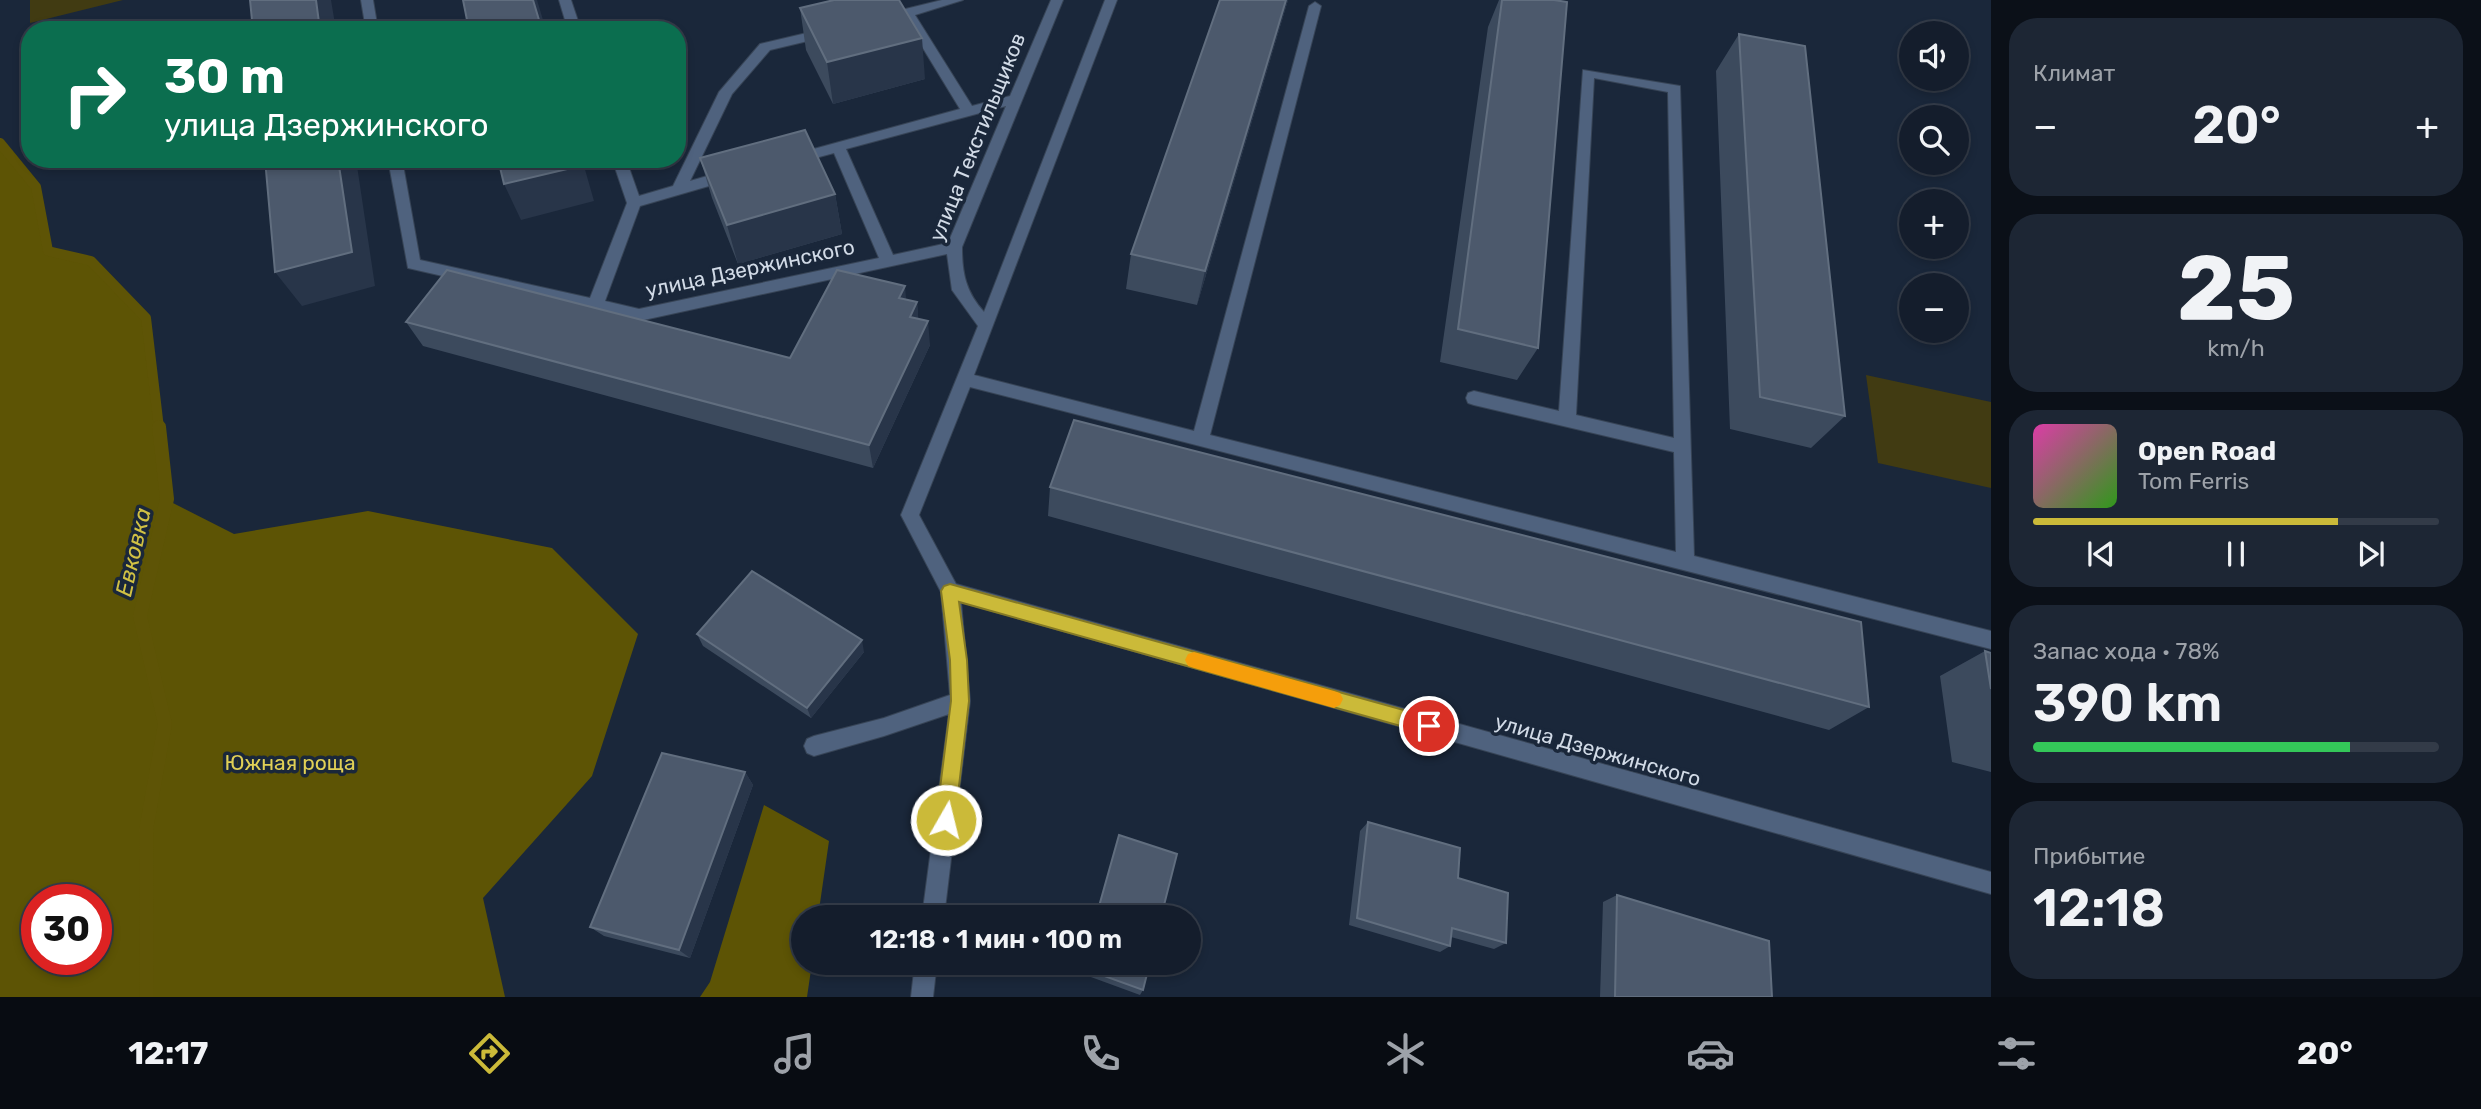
<!DOCTYPE html>
<html lang="ru">
<meta charset="utf-8">
<style>
body{margin:0;font-family:Rubik,sans-serif;background:#1d2634;color:#f1f3f6;height:100vh;display:flex;flex-direction:column;font-size:26px;white-space:nowrap}
*{box-sizing:border-box;margin:0}
p{font-size:23px;color:#9da2a9}
.icon{flex:none;width:38px;height:38px;fill:none;stroke:currentColor;stroke-width:2;stroke-linecap:round;stroke-linejoin:round}
.map{position:relative;flex:1;overflow:hidden}
.panel{display:flex;flex-direction:column;gap:18px;padding:18px;background:#0b1018;width:490px}
.panel>*{flex:none}
.guide{position:absolute;left:21px;top:21px;width:665px;height:147px;border-radius:28px;box-shadow:0 4px 10px #0003,0 0 0 2px #333b48;background:#0b6e4f;color:#fff;overflow:hidden}
.controls{position:absolute;left:1899px;top:21px;display:grid;gap:14px}
.controls a{display:grid;place-items:center;width:70px;height:70px;border-radius:50%;background:#141d2c;box-shadow:0 4px 10px #0003,0 0 0 2px #333b48;font-size:35px}
.speed{position:absolute;left:21px;top:884px;display:flex;gap:14px;font-size:35px;font-weight:700;text-align:center}
.speed>*{display:grid;place-content:center;width:91px;height:91px;border-radius:50%;background:#141d2c;box-shadow:0 4px 10px #0003,0 0 0 2px #333b48;line-height:1}
.speed .limit{border:10px solid #d22;background:#fff;color:#111}
.pin{position:absolute;display:grid;place-items:center;width:60px;height:60px;color:#fff;margin:-30px;border:4px solid #fff;border-radius:50%;box-shadow:0 2px 7px #0007}
.me{position:absolute;width:77px;margin:-38px;rotate:8deg;stroke-linejoin:round;filter:drop-shadow(0 0 5px #0008)}
.turn{display:flex;align-items:center;gap:24px;height:147px;padding:0 28px;font-size:32px}
.turn .icon{width:91px;height:91px;stroke-width:2.5}
.turn b{display:block;font-size:49px;line-height:60px}
.big{font-size:52px;font-weight:600;line-height:1.1}
.panel .widget{flex:1;display:flex;flex-direction:column;justify-content:center;gap:10px;min-width:0;padding:0 24px;border-radius:28px;background:#1d2634}
.panel .dial{align-items:center;gap:0}
.dial b{font-size:91px;line-height:1}
.song{display:flex;align-items:center;gap:21px}
.cover{width:84px;height:84px;border-radius:10px;background:linear-gradient(135deg,hsl(320 70% 55%),hsl(110 70% 35%))}
.played{height:7px;border-radius:4px;background:linear-gradient(90deg,#cbba39 75%,#333b48 75%)}
.keys{display:flex;justify-content:space-around;direction:ltr}
.heat{display:flex;justify-content:space-between;align-items:center;font-size:38px;direction:ltr}
.charge{height:10px;border-radius:5px;background:linear-gradient(90deg,#34c759 78%,#333b48 0)}
.trip{position:absolute;left:791px;top:905px;width:410px;height:70px;border-radius:35px;background:#141d2c;box-shadow:0 4px 10px #0003,0 0 0 2px #333b48;font-weight:600;line-height:70px;text-align:center}
.tab-bar{display:flex;height:112px;justify-content:space-around;align-items:center;background:#080c12;color:#9da2a9}
.tab-bar .icon{width:49px;height:49px}
.tab-bar .current{color:#cbba39}
.tab-bar b{font-size:32px;color:#f1f3f6}
main{display:flex;flex:1;min-height:0}
.map>svg:first-child{display:block}
.green{fill:#413b12}
.forest{fill:#5d5405;fill-rule:evenodd}
.lines{fill:none;stroke-linecap:round;stroke-linejoin:round}
.stream-far1{stroke:#5e5406;stroke-width:10}
.stream{stroke:#5e5406;stroke-width:14}
.minor-casing{stroke:#374456;stroke-width:2}
.minor{fill:#4f627e;fill-rule:evenodd}
.wall{fill:#3c4a5d}
.shaded-wall{fill:#283549}
.building{fill:#4c596c;stroke:#616e7f;stroke-width:2}
.route{fill:#cbba39;stroke:#847925;stroke-width:2}
.slow{fill:#f59e0b}
.labels{text-anchor:middle;dominant-baseline:central;stroke-width:7;stroke-linejoin:round;paint-order:stroke}
.street-label{font-size:21px;fill:#d1dae6;stroke:#1a273a}
.park-label{font-size:21px;fill:#e1d056;stroke:#1a273a}
.water-label{font-size:23px;font-style:italic;fill:#d1c144;stroke:#1a273a}
</style>
<main>
<div class="map">
<svg width="1991" height="997" viewBox="0 0 1991 997">
<rect width="100%" height="100%" fill="#1a273a"/>
<path class="green" d="M30,0H123L30,23Z
M1866,375L1991,402V488L1878,463Z"/>
<path class="forest" d="M0,143L36,187L48,251L91,261L146,318L167,500L234,534L368,511L552,548L638,634L592,776L483,898L505,997H0ZM37,900H96V959H37Z
M764,805L829,841L818,917H803V962L812,963L807,997H700L710,982Z"/>
<g class="lines">
<path class="stream-far1" d="M0,143L36,187L48,251L91,261L146,318L159,428"/>
<path class="stream" d="M147,997L146,830L165,724L140,616L167,499L159,427"/>
<defs>
<path id="minor" d="M361,0H373L378,30H366Z
M559,0H571L581,30H568Z
M942,0H963L915,15L972,106L1010,96L1051,0H1063L962,247C962,274 966,292 984,312L1105,0H1117L974,375L1194,431L1309,6L1315,2L1321,6L1210,435L1676,552L1674,452L1474,405L1468,403L1466,398L1468,393L1474,391L1559,411L1583,70L1680,86L1694,556L1991,631V649L970,387L919,515L956,584L1991,872V894L961,602L970,701L944,917H922L949,714L884,736L814,756L807,753L804,746L807,739L814,736L884,718L950,695L941,592L901,515L978,326L952,290L947,254L639,321L408,268L388,159H402L420,260L590,298L627,203L612,159H626L639,196L673,186L719,92L760,44L828,28L833,29V35L770,50L732,94L690,181L728,170L733,171V179L640,206L605,301L639,309L879,258L834,153L793,164L786,159L788,156L960,109L904,17L886,22L880,18L881,15ZM1594,78L1668,92L1674,438L1576,415ZM1006,106L948,243L893,255L846,149Z
M915,962H937L933,997H911Z"/>
</defs>
<use href="#minor" class="minor-casing"/>
<use href="#minor" class="minor"/>
</g>
<path class="wall" d="M1220,0H1288L1197,305L1126,289L1131,254Z
M1499,0H1554L1538,348L1517,380L1440,362L1488,27Z
M800,8L925,79L833,104L806,50Z
M1739,34L1845,416L1811,448L1730,429L1716,71Z
M700,158L835,194L842,234L738,264L712,198Z
M906,300L917,302L918,319L930,345L873,468L423,346L406,322L790,358Z
M1050,487L1869,707L1829,730L1048,516Z
M697,634L864,652L811,718L703,646Z
M1985,651L1991,653V772L1952,762L1940,676Z
M745,772L753,785L690,958L604,936L590,927Z
M1368,822L1458,878L1506,943L1494,949L1451,937L1450,946L1440,952L1349,925L1360,831Z
M1617,895L1772,997H1600L1603,902Z
M1083,962H1150L1143,990L1140,995L1080,973Z"/>
<path class="shaded-wall" d="M316,0H331L336,30H320Z
M533,0H537L546,30H542Z
M1286,0H1288L1197,305L1205,271Z
M922,38L925,79L833,104L827,62Z
M338,159H356L375,286L302,306L275,272Z
M578,159H582L594,201L521,220L504,184Z
M835,194L842,234L738,264L727,225Z
M905,286L907,310L899,298Z
M917,302L919,327L910,317Z
M928,321L930,345L873,468L869,445Z
M862,640L864,652L811,718L807,708Z
M745,772L753,785L690,958L679,950Z"/>
<path class="building" d="M250,0H316L320,30H253Z
M463,0H533L542,30H469Z
M834,0H899L922,38L827,62L800,8Z
M1220,0H1286L1205,271L1131,254Z
M1502,0H1554L1567,2L1538,348L1458,329Z
M1739,34L1805,46L1845,416L1760,397Z
M805,130L835,194L727,225L700,158Z
M265,159H338L352,252L275,272Z
M498,159H578L580,166L504,184Z
M447,270L790,358L837,270L905,286L899,298L917,302L910,317L928,321L869,445L406,322Z
M1074,420L1861,622L1869,707L1050,487Z
M752,571L862,640L807,708L697,634Z
M1985,651L1991,653V689Z
M662,753L745,772L679,950L590,927Z
M1368,822L1460,848L1458,878L1508,893L1506,943L1452,928L1450,946L1357,918Z
M1119,835L1177,854L1161,917H1096Z
M1617,895L1769,941L1772,997H1615Z
M1084,962H1150L1143,990L1082,968Z"/>
<path class="route" d="M950,584L1429,717L1436,720L1438,726L1436,732L1429,734L959,602L967,660L969,701L955,820L953,826L946,829L939,826L936,820L951,701L950,660L941,591L944,586Z"/>
<path class="slow" d="M1194,652L1334,691L1340,693L1343,699L1340,705L1334,708L1194,668L1188,666L1185,660L1188,654Z"/>
<g class="labels">
<g class="street-label">
<text transform="translate(977 137) rotate(-68)">улица Текстильщиков</text>
<text transform="translate(750 268) rotate(-12)">улица Дзержинского</text>
<text transform="translate(1598 750) rotate(16)">улица Дзержинского</text>
</g>
<g class="park-label">
<text x="290" y="762">Южная роща</text>
</g>
<g class="water-label">
<text transform="translate(133 552) rotate(-77)">Евковка</text>
</g>
</g>
</svg>
<div class="controls">
<a><svg class="icon" aria-label="sound" viewBox="0 0 24 24"><path d="M4 9h4l5-4v14l-5-4H4zM17 9q2 3 0 6"/></svg></a>
<a><svg class="icon" aria-label="search" viewBox="0 0 24 24"><circle cx="10" cy="10" r="6"/><path d="M15 15l6 6"/></svg></a>
<a>+</a>
<a>−</a>
</div>
<div class="speed"><div class="limit">30</div></div>
<div class="pin" style="left:1429px;top:726px;background:#d93025"><svg class="icon" aria-label="arrive" viewBox="0 0 24 24"><path d="M6 21V4h12l-3 4 3 4H6"/></svg></div>
<svg class="me" style="left:946px;top:820px" viewBox="-20 -20 40 40"><circle r="17" fill="#cbba39" stroke="#fff" stroke-width="3"/><path d="M0-11L8 9 0 5-8 9z" fill="#fff"/></svg>
<div class="trip">12:18 · 1 мин · 100 m</div>
<div class="guide">
<div class="turn"><svg class="icon" aria-label="right" viewBox="0 0 24 24"><path d="M7 20v-9h11M14 6l5 5-5 5"/></svg><div><b>30 m</b>улица Дзержинского</div></div>
</div>
</div>
<section class="panel">
<div class="widget"><p>Климат</p>
<div class="heat"><a>−</a><b class="big">20°</b><a>+</a></div>
</div>
<div class="widget dial"><b>25</b><p>km/h</p></div>
<div class="widget">
<div class="song"><i class="cover"></i><div><b>Open Road</b><p>Tom Ferris</p></div></div>
<div class="played"></div>
<div class="keys"><svg class="icon" aria-label="previous" viewBox="0 0 24 24"><path d="M18 5L8 12l10 7zM5 5v14"/></svg><svg class="icon" aria-label="pause" viewBox="0 0 24 24"><path d="M8 5v14M16 5v14"/></svg><svg class="icon" aria-label="next" viewBox="0 0 24 24"><path d="M6 5l10 7-10 7zM19 5v14"/></svg></div>
</div>
<div class="widget"><p>Запас хода · 78%</p><b class="big">390 km</b><div class="charge"></div></div>
<div class="widget"><p>Прибытие</p><b class="big">12:18</b></div>
</section>
</main>
<nav class="tab-bar">
<b>12:17</b>
<svg class="icon current" aria-label="directions" viewBox="0 0 24 24"><path d="M12 3l9 9-9 9-9-9zM9 14v-3h6M13 9l2 2-2 2"/></svg>
<svg class="icon" aria-label="music" viewBox="0 0 24 24"><path d="M9 18V5l10-2v13"/><circle cx="6" cy="18" r="3"/><circle cx="16" cy="16" r="3"/></svg>
<svg class="icon" aria-label="phone" viewBox="0 0 24 24"><path d="M5 4h4l2 5-3 2q2 4 5 5l2-3 5 2v4C11 20 4 13 5 4z"/></svg>
<svg class="icon" aria-label="climate" viewBox="0 0 24 24"><path d="M12 3v18M4 7l16 10M4 17L20 7"/></svg>
<svg class="icon" aria-label="car" viewBox="0 0 24 24"><path d="M5 17H2v-5l4-1 3-4h7l3 4 3 1v5h-3M9 17h6M6 11h13"/><circle cx="7" cy="17" r="2"/><circle cx="17" cy="17" r="2"/></svg>
<svg class="icon" aria-label="filters" viewBox="0 0 24 24"><path d="M4 7h16M4 17h16"/><circle cx="9" cy="7" r="2"/><circle cx="15" cy="17" r="2"/></svg>
<b>20°</b>
</nav>
